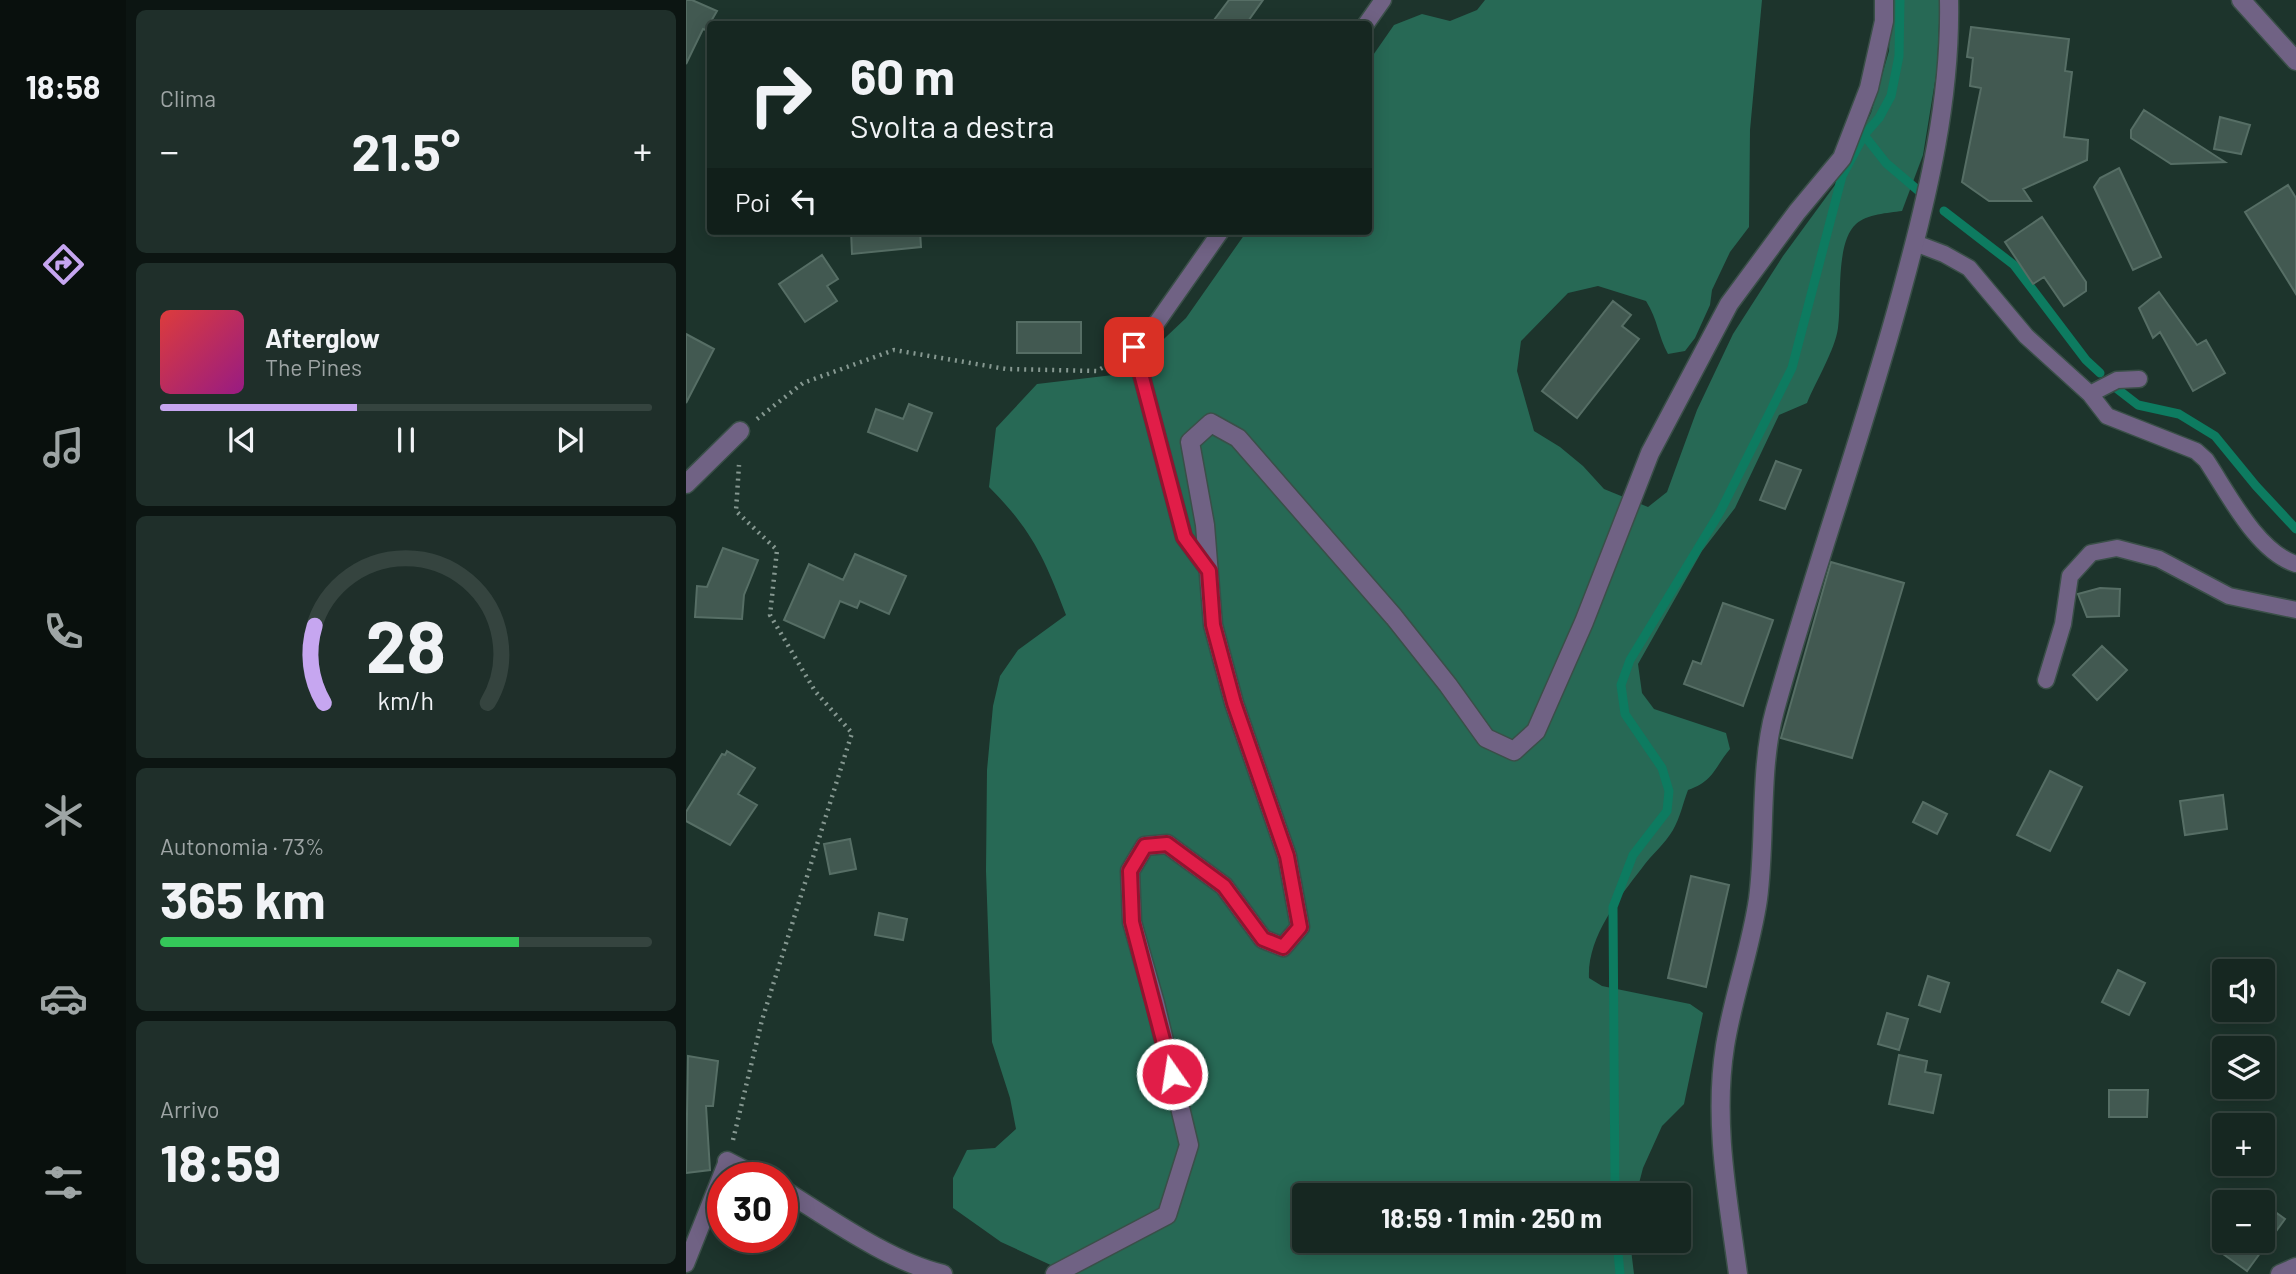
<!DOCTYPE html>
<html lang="it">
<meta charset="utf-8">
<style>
body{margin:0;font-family:Barlow,sans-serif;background:#1f2f2a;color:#f1f3f6;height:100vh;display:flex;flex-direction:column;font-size:26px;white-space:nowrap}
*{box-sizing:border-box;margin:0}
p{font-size:23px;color:#9ea5a5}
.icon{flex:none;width:38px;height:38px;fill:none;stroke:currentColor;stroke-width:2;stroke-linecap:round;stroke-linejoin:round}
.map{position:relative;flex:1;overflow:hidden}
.panel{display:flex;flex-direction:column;gap:10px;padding:10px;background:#0c1512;width:560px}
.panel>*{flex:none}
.banner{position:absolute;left:21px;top:21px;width:665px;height:214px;border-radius:7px;box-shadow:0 4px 18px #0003,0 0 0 2px #35443f;background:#162721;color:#f1f3f6;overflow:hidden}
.tools{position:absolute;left:1526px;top:959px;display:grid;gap:14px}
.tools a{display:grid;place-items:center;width:63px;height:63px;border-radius:7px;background:#162721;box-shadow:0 4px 18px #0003,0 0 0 2px #35443f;font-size:35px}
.speed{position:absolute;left:21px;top:1162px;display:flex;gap:14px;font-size:35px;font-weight:700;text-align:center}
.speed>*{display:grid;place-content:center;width:91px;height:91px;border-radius:50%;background:#162721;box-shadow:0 4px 18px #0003,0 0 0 2px #35443f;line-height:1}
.speed .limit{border:10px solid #d22;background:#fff;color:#111}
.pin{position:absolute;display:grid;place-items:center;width:60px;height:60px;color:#fff;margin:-30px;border-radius:14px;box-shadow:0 4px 10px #0006}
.me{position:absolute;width:77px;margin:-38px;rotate:347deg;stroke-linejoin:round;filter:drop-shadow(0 0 5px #0008)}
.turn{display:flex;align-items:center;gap:24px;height:147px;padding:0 28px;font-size:32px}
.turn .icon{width:91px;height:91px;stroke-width:2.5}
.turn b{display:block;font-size:49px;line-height:60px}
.then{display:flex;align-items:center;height:66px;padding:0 28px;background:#0003;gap:14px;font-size:26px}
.big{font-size:52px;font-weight:700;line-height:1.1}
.panel .widget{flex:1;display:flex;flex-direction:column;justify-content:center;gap:10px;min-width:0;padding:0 24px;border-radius:10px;background:#1f2f2a}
.panel .dial{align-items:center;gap:0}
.dial svg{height:182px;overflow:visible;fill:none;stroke:#35443f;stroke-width:7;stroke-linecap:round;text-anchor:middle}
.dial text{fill:#f1f3f6;stroke:none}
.song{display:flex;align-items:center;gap:21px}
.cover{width:84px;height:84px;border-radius:10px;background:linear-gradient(135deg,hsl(0 70% 55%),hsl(310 70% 35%))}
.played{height:7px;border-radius:4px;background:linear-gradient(90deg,#c6a6f0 40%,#35443f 40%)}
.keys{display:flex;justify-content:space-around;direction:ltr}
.heat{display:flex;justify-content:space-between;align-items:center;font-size:38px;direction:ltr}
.charge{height:10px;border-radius:5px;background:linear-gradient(90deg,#34c759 73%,#35443f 0)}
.trip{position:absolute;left:606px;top:1183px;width:399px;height:70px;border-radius:7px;background:#162721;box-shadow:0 4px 18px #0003,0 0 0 2px #35443f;font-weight:700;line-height:70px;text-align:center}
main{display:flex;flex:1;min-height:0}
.dock{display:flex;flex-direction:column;width:126px;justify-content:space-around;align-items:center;background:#09100d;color:#9ea5a5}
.dock .icon{width:49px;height:49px}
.dock .on{color:#c6a6f0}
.dock b{font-size:32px;color:#f1f3f6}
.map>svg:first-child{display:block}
.forest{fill:#276955}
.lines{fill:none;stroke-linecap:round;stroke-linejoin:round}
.stream{stroke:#0d7b60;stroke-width:9}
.building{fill:#425951;stroke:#566e65;stroke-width:2}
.service-casing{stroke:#3a4f48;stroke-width:19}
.minor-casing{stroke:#3a4f48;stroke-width:21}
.tertiary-casing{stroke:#3a4f48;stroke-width:21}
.path{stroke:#869891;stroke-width:4.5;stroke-dasharray:2 5;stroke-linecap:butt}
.service{stroke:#706284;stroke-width:16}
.minor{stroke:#706284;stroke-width:18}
.tertiary{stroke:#706284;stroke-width:18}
.route-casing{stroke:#92132f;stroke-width:18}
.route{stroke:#e11d48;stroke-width:12}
</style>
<main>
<nav class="dock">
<b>18:58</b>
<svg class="icon on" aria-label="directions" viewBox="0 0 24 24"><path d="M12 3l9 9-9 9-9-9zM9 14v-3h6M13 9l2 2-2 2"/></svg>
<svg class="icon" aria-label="music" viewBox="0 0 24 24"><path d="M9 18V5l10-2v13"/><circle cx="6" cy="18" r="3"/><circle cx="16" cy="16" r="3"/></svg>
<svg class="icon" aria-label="phone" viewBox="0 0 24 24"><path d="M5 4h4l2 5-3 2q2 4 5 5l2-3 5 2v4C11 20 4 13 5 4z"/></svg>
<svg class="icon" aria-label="climate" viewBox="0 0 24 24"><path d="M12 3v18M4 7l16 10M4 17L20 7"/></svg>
<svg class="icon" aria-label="car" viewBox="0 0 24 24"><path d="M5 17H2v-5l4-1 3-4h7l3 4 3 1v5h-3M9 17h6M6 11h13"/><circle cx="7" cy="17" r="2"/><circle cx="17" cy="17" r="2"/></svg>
<svg class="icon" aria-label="filters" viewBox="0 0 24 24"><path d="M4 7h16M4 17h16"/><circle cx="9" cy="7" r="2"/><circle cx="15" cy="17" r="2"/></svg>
</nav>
<section class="panel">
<div class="widget"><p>Clima</p>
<div class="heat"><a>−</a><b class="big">21.5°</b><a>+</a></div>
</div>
<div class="widget">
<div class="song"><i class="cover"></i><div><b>Afterglow</b><p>The Pines</p></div></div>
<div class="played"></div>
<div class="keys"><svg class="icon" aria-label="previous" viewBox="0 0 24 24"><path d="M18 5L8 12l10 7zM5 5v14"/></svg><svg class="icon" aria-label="pause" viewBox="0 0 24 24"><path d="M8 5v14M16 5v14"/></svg><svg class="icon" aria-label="next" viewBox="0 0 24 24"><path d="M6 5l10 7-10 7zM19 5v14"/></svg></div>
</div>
<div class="widget dial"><svg viewBox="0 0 100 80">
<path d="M14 69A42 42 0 1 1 86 69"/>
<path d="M14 69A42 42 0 0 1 10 35" stroke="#c6a6f0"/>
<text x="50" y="56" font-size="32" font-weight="700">28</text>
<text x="50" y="72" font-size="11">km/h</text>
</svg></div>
<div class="widget"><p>Autonomia · 73%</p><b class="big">365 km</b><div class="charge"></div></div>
<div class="widget"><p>Arrivo</p><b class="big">18:59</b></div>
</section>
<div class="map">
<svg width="1610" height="1274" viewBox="0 0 1610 1274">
<rect width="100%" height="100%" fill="#1d342c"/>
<path class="forest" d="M799,0H1076L1064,130L1063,227L1044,252L1026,290L1024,305L1009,338L999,351L982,354C972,336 972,320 960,301L912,286L882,293L835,341L831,371L848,431L874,447L897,466L918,489L962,507L981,492L1011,410L1047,334L1097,256L1149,185L1185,113L1203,51L1205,0H1254L1251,69L1237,155L1216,211C1202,213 1181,214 1170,224C1149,243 1156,301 1152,328C1149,350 1130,381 1121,403L1093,415L1049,508L1016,551L952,664L956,693L968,709L1040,733L1044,749C1028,768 1028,781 1002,790C997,803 994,818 987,830C979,844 965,855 956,868C932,899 901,938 903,978L916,986L1004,1004L1017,1013L998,1104L976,1126L957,1168L950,1195H618V1241H944L948,1274H369V1267L315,1242L267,1208V1178L281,1150L309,1148L330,1129L324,1098L306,1042L300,871L301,770L307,706L314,676L332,650L380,615C359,559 346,530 303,487L310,428L351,384L427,375L462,354L500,318L561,231H682L683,61L708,25L736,14L764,21L791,10Z"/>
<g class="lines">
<path class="stream" d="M1178,135L1200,163L1234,192
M1258,211L1328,265L1400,360L1414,373
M1430,388L1452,405L1493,414L1529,436L1570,486L1610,529
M929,1195L927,907L947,855L981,811L983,791L976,768L939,714L935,685L944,660L1034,512L1106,368L1156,176L1178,135L1193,118L1205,96L1213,56L1214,0
M931,1241L934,1274"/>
</g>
<path class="building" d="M0,0H6L31,11L20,30L17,29L0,64Z
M543,0H577L560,24H525Z
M1285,27L1383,39L1379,71L1386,72L1378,137L1402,140L1401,160L1337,189L1345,201H1303L1276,182L1295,88L1284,86L1287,58L1281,57Z
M1458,110L1539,162L1485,164L1445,138V130Z
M1534,117L1564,125L1555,154L1528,149Z
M1433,168L1475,257L1447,270L1408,187L1414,178Z
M1602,185L1610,198V294L1559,212Z
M1356,217L1400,282V291L1378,306L1358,277L1347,284L1319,242Z
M165,231H234L235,247L166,254Z
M136,255L152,279L141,286L151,301L119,322L93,284Z
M1473,292L1511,345L1520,340L1539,373L1507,391L1474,332L1467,338L1453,308Z
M927,301L945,315L936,326L953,339L891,418L856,391Z
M331,322H395V353H331Z
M0,334L28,349L0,403Z
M223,404L246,413L231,451L182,432L190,409L217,419Z
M1090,461L1115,470L1099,509L1074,500Z
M37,548L72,560L58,595L56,619L9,617L11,586L21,587Z
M169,554L220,576L203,614L174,601L171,608L154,601L138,638L98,620L123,564L157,580Z
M1145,562L1218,583L1166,758L1095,738Z
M1414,588L1434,589L1433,616L1401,617L1392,594Z
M1037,603L1087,620L1057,706L998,684L1007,661L1015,664Z
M1416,646L1441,670L1411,700L1387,675Z
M41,751L69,768L52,794L71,805L44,845L0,821V812L36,754L39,755Z
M1364,771L1396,787L1364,851L1331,835Z
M1537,795L1541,829L1499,835L1494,801Z
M1237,802L1261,814L1251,834L1227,822Z
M164,839L170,869L144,874L138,844Z
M1005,876L1043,885L1020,987L982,978Z
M193,913L221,919L217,940L189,935Z
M1432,970L1459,983L1443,1015L1416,1002Z
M1242,976L1263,983L1254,1012L1233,1005Z
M1201,1013L1222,1019L1213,1050L1192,1044Z
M1213,1055L1241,1061L1239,1072L1255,1075L1247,1113L1203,1104Z
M2,1056L32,1061L27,1106H20L24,1170L0,1173Z
M1423,1090H1462L1461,1117H1423Z
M1581,1206L1599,1219L1561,1271L1530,1249L1538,1237V1241H1577V1210Z"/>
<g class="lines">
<defs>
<path id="service" d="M680,24L697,0
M1229,243L1258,254L1283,268L1340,336L1404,394L1421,416L1510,451L1520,460C1542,493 1571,552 1610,564
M1404,394L1431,380L1453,379
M523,571L498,537L448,347L467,328L535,231
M1360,680L1377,624L1384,576L1405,553L1431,548L1473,559L1543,596L1610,610
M0,1264L41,1161"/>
<path id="minor" d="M1555,0L1610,61
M0,484L54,431
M41,1161L74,1178
M96,1189C143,1218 204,1262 257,1274
M369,1274L481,1215L503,1145L469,1003L446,922L444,871L459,846L481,844L538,886L577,939L597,947L614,927L601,856L548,703L527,625L519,525L504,442L525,423L552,438L708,617L762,685L800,738L828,751L850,731L898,622L964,453L1043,304L1111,212L1156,158L1183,88L1198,21V0"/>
<path id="tertiary" d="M1052,1274C1042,1199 1027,1122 1039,1046C1047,996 1065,948 1072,899C1080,839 1073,767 1089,710C1128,569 1178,431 1216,290C1242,195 1265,99 1263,0
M1594,1274L1610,1267"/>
</defs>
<use href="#service" class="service-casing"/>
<use href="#minor" class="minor-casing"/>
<use href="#tertiary" class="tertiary-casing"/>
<path class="path" d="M71,419L117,383L208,350L320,369L411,371L431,359
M47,1140L76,1020L166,733L129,691L84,615L91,550L50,511L53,465"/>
<use href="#service" class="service"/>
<use href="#minor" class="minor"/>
<use href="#tertiary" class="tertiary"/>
</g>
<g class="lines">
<defs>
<path id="route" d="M448,347L498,537L523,571L527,625L548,703L601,856L614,927L597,947L577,939L538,886L481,844L459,846L444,871L446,922L486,1074"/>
</defs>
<use href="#route" class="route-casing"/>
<use href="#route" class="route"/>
</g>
</svg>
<div class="tools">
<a><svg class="icon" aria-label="sound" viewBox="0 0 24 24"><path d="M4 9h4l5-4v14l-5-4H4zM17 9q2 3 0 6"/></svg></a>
<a><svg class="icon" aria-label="layers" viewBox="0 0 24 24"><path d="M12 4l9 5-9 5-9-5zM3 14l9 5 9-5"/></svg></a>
<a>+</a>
<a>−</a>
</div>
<div class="speed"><div class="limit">30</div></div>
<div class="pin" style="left:448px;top:347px;background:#d93025"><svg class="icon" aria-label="arrive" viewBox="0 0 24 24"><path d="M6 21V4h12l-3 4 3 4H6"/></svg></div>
<svg class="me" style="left:486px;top:1074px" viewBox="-20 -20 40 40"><circle r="17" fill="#e11d48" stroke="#fff" stroke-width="3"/><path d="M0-11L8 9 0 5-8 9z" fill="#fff"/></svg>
<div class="trip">18:59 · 1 min · 250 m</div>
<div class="banner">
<div class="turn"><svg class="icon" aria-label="right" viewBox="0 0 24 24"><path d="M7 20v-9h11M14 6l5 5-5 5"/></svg><div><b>60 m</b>Svolta a destra</div></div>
<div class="then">Poi<svg class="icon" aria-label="left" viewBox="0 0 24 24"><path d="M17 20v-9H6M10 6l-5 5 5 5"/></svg></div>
</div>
</div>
</main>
